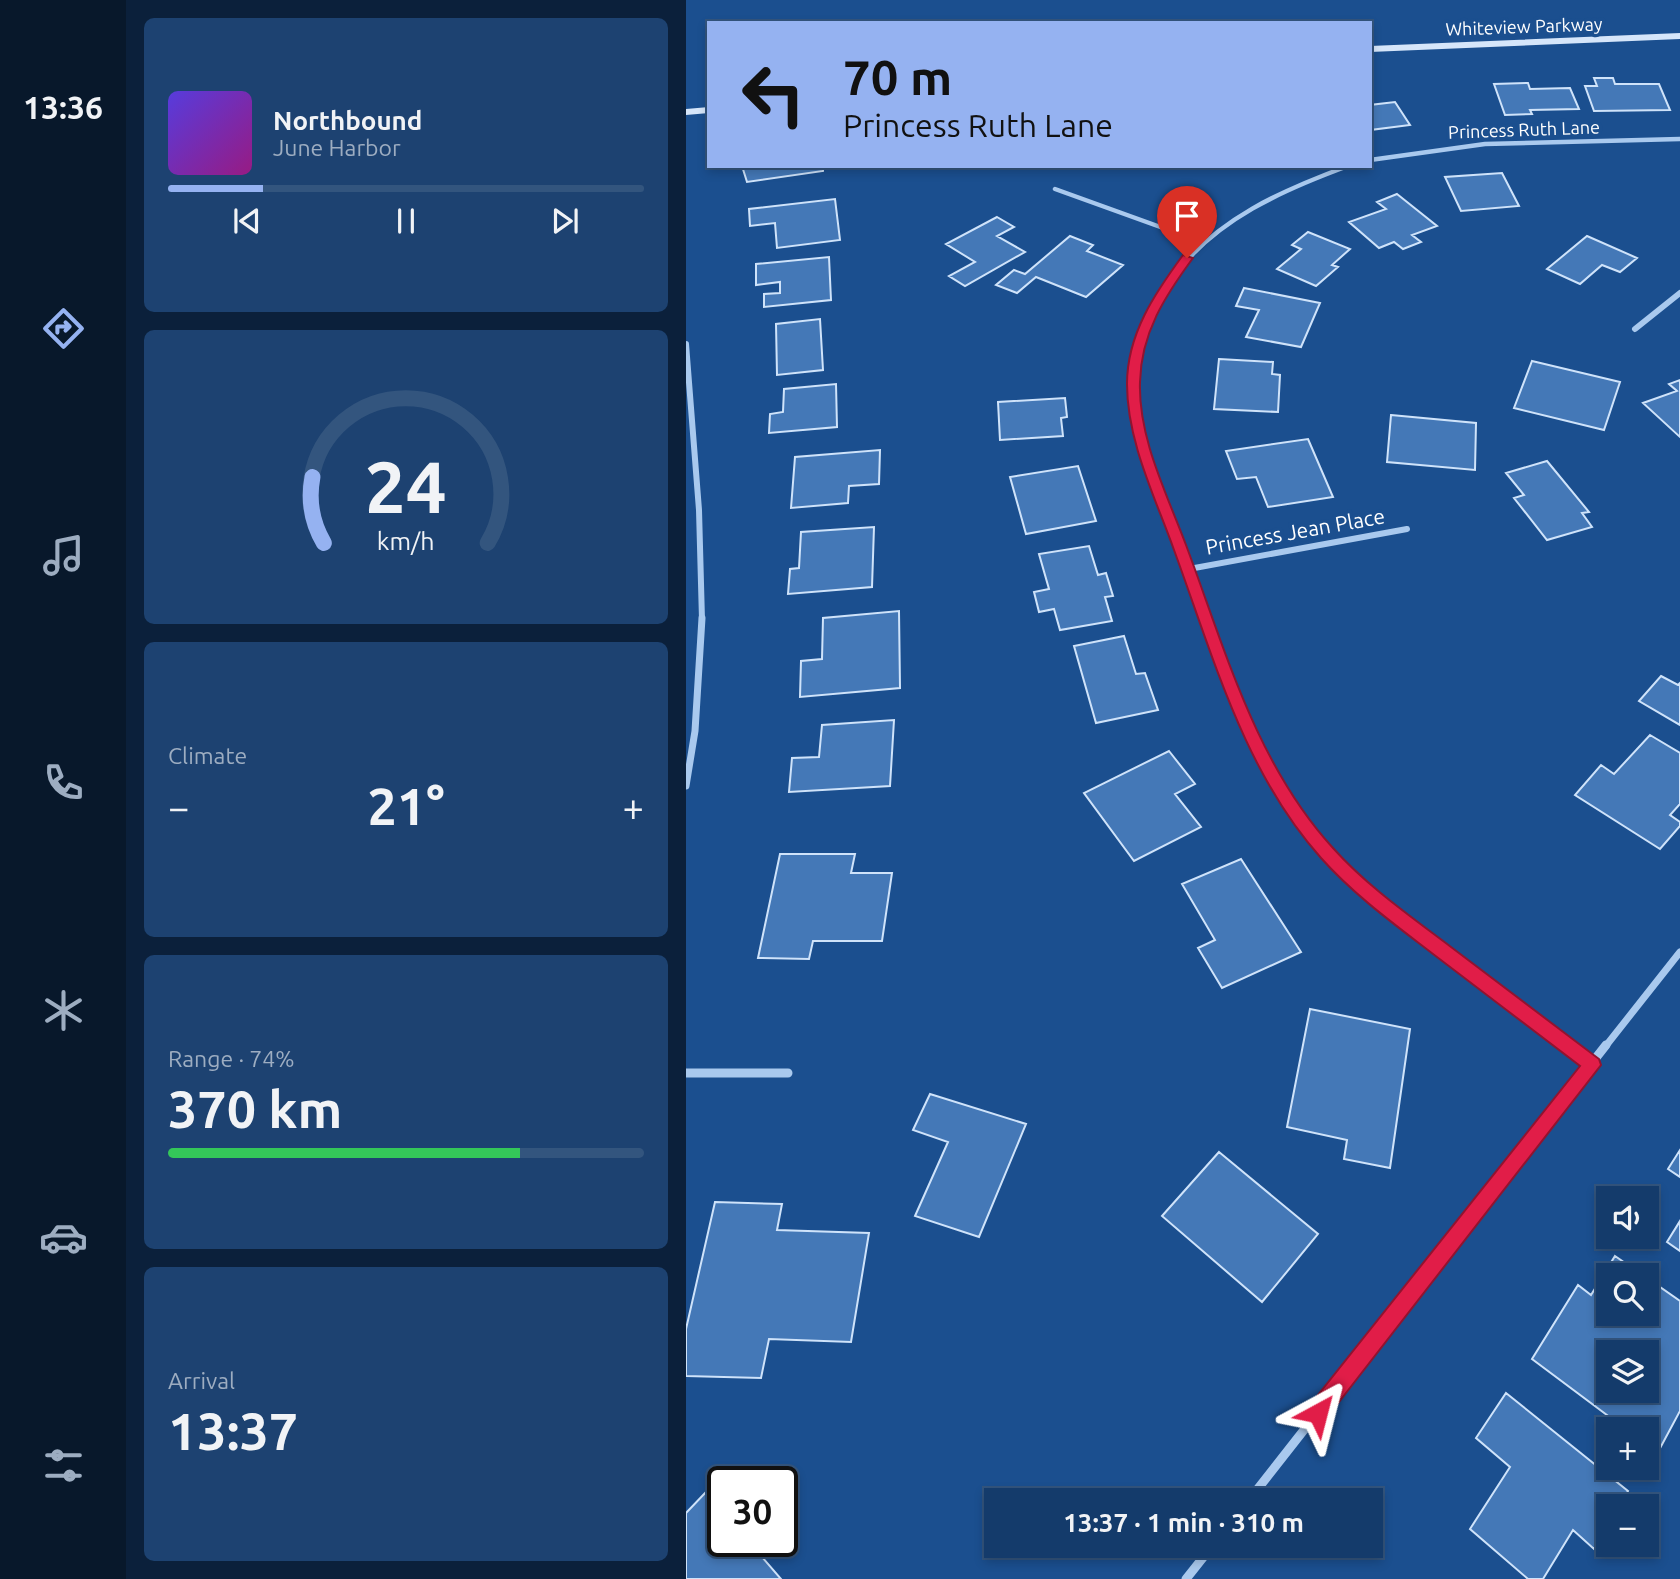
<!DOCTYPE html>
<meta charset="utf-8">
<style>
body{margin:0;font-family:Ubuntu,sans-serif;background:#1d4271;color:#f1f3f6;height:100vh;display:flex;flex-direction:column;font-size:26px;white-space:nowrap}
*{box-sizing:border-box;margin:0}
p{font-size:23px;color:#9dadc1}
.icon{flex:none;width:38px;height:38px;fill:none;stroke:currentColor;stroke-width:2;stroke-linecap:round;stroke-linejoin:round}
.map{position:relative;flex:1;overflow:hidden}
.side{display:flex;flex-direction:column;gap:18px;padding:18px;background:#0b203b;width:560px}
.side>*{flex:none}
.top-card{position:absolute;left:21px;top:21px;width:665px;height:147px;border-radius:0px;box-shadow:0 4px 10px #0003,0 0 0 2px #33557e;background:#95b2f1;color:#111;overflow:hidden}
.tools{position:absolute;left:910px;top:1186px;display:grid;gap:14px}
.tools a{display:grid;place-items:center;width:63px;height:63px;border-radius:0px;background:#143b6b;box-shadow:0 4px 10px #0003,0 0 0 2px #33557e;font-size:35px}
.speed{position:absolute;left:21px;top:1466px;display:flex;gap:14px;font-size:35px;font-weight:700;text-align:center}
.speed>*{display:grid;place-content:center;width:91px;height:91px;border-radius:50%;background:#143b6b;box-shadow:0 4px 10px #0003,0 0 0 2px #33557e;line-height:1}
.speed .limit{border:4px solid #111;border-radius:10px;background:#fff;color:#111}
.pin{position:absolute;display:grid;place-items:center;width:60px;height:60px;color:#fff;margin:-72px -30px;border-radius:50% 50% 50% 0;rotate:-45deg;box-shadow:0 0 7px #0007}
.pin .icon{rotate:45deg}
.me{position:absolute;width:77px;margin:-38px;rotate:38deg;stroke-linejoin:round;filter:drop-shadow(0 0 5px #0008)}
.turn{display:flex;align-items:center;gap:24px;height:147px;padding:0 21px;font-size:32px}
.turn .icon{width:91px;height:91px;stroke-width:2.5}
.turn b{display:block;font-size:49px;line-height:60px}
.big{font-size:52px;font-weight:700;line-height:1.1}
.side .tile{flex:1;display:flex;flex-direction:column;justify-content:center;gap:10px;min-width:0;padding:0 24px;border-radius:10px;background:#1d4271}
.side .dial{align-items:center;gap:0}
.dial svg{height:182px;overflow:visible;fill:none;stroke:#33557e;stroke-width:7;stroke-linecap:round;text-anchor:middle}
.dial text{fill:#f1f3f6;stroke:none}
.song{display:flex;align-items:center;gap:21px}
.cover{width:84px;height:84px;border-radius:10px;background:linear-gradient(135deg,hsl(250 70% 55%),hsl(310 70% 35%))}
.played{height:7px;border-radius:4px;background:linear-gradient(90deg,#95b2f1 20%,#33557e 20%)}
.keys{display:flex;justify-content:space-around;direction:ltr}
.heat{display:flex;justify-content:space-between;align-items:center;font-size:38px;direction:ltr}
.charge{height:10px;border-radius:5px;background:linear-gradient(90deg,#34c759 74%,#33557e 0)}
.trip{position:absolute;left:298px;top:1488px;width:399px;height:70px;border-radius:0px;background:#143b6b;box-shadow:0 4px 10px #0003,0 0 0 2px #33557e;font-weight:700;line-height:70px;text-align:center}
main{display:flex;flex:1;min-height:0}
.tabs{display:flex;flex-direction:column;width:126px;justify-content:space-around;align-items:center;background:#08182b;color:#9dadc1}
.tabs .icon{width:49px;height:49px}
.tabs .active{color:#95b2f1}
.tabs b{font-size:32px;color:#f1f3f6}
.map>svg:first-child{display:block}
.building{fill:#4478b7;stroke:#cfe3fa;stroke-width:2;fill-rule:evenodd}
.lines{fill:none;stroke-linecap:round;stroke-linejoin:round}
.street-far3{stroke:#a9c9ee;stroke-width:4.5}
.street-far2{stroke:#a9c9ee;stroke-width:6}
.street-far1{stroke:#a9c9ee;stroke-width:7}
.street{stroke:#a9c9ee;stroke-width:9}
.secondary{fill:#d6e6fa;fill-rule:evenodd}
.route{fill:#e11d48;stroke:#92132f;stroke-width:2}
.labels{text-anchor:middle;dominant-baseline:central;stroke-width:7;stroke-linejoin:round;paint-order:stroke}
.far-street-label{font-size:18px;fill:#fff;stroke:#1b4f8f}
.street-label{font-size:21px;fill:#fff;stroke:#1b4f8f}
</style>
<main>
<nav class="tabs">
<b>13:36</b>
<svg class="icon active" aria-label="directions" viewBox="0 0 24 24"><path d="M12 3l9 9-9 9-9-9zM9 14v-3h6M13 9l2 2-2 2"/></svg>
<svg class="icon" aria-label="music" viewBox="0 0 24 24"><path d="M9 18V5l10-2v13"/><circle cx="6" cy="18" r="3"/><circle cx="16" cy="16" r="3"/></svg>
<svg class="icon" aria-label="phone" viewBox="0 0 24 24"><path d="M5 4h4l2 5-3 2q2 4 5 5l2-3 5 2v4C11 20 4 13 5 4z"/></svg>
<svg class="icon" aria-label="climate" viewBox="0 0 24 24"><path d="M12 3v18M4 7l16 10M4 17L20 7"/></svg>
<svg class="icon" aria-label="car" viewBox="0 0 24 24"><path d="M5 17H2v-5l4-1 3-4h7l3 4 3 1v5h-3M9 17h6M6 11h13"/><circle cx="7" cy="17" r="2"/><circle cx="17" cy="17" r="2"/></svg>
<svg class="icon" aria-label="filters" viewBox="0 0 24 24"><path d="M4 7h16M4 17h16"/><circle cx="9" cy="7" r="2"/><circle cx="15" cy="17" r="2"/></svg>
</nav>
<section class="side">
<div class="tile">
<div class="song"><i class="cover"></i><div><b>Northbound</b><p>June Harbor</p></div></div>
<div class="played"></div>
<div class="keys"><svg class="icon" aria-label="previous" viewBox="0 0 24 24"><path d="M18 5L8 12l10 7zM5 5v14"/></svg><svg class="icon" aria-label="pause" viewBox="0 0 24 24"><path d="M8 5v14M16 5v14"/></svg><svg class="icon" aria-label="next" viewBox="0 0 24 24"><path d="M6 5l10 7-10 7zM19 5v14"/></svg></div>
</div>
<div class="tile dial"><svg viewBox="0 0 100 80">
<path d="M14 69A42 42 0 1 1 86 69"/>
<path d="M14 69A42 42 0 0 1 9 40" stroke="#95b2f1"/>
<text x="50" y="56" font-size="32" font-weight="700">24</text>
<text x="50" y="72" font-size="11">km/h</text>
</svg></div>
<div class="tile"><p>Climate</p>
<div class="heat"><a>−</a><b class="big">21°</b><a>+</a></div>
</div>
<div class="tile"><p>Range · 74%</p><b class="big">370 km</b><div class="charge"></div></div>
<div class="tile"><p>Arrival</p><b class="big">13:37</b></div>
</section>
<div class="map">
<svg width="994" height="1579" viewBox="0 0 994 1579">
<rect width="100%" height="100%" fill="#1b4f8f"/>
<path class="building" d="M908,78H927L929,84H973L984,110L908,111L899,86H911Z
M842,83L844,89L884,88L893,109L844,110L846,114L819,115L808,84Z
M709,102L724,125L684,130V105Z
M56,166H137V171L61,182Z
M816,173L833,206L775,211L759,177Z
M711,194L751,226L726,235L735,242L717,249L708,242L693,248L663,222L700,209L691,202Z
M149,199L154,240L91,248L89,223L64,226L63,209Z
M311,217L328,227L311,236L339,252L279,286L263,276L289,262L260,244Z
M622,232L664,249L646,265L652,267L630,286L591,269L615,249L606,245Z
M384,236L407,245L401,251L437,265L400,297L350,277L331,293L310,285L328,270L339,274Z
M901,236L951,258L934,272L916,265L894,284L861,269Z
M143,257L145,300L78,307V294L94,293V282L70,285V264Z
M558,288L634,303L615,347L560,337L573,310L550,306Z
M134,319L137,370L91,375L90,324Z
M533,359L587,362L586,374L594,375L592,412L528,409Z
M846,361L934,382L918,430L828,408Z
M994,380V437L957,403L991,391L983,384Z
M150,384L151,427L83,433L84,414L97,412L98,389Z
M379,398L381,417L375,418L377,436L314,440L312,402Z
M705,415L790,423L789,470L701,462Z
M622,439L647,497L582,507L570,477L551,479L540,451Z
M194,450L193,484L163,486L162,503L105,508L109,457Z
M861,461L903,512L896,513L906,527L861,540L828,498L838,495L820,473Z
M392,466L410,521L340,534L324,477Z
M188,527L186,587L102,594L104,569L113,568L115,532Z
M403,546L412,575L420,573L427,596L419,597L426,621L374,630L368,609L353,612L348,592L363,589L353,554Z
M213,611L214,688L114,697L115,661L136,659L137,618Z
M438,636L450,674L459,673L472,710L410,723L388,646Z
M975,676L992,685L994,683V725L953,701Z
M208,720L204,786L103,792L106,758L133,757L136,725Z
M964,735L994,753V804L984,815L994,822V826L974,849L889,795L915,765L928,774Z
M483,751L509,784L489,794L515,827L448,861L398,793Z
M94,854H169L165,873H206L196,941H127L123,959L72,958Z
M555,859L615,952L536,988L512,948L529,940L496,884Z
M624,1009L724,1029L704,1168L658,1159L661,1140L601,1127Z
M244,1094L340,1124L293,1237L229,1216L262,1142L227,1130Z
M994,1150V1177L982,1169Z
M533,1152L632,1234L576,1302L476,1216Z
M29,1202L96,1204L91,1230L183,1233L165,1342L83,1339L75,1378L0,1376V1329Z
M994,1221V1251L981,1242Z
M929,1256L958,1276H922V1314H961V1278L994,1301V1411L972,1452L961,1444V1430H941L846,1359L892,1285L905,1295ZM922,1353H961V1391H922Z
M820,1393L942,1491L933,1507H922V1525L908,1549L887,1530L857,1579H842L784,1529L824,1467L790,1438Z
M20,1492L37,1511V1542H63L95,1579H0V1513Z"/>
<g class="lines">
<path class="street-far3" d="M684,160L799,144L994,139
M369,189L516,242
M488,276C530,219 597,190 662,166"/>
<path class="street-far2" d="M489,275L472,298L455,340L449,386L455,439L522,620
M949,329L994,293
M0,344L13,510L16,620
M503,569L721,529"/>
<path class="street-far1" d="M521,618L565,735L591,786L641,853L683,895L884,1047
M0,786L9,731L16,618
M919,1047L994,952"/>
<path class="street" d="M882,1045L906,1064
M0,1073H102
M563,1500L920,1045
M500,1579L527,1545"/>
<path class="secondary" d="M994,33V39L684,52V46Z
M23,107V113L0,115V109Z"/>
</g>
<path class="route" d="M497,255L507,258C479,296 455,333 454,382C452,438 481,494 500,545C539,649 570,764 647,848C681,886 724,916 765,947C814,984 863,1021 913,1059L915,1065L639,1420L632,1423L624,1420L621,1413L624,1405L894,1066C845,1029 796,991 747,954C708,924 668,895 635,858C558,772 527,656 488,550C469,497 441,441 441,384C441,334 469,293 497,255Z"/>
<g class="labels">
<g class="far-street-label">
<text transform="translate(838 26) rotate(-2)">Whiteview Parkway</text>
<text transform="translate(838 129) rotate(-2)">Princess Ruth Lane</text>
</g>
<g class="street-label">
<text transform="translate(609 531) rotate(-10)">Princess Jean Place</text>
</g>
</g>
</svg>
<div class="tools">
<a><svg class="icon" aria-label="sound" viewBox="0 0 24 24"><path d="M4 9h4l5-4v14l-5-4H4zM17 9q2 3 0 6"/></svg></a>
<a><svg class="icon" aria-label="search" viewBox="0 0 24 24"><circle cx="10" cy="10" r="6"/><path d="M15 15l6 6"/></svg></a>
<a><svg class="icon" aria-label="layers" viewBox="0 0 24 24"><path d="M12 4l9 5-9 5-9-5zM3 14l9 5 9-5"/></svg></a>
<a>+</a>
<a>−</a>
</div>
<div class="speed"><div class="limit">30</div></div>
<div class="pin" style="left:501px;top:258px;background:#d93025"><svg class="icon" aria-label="arrive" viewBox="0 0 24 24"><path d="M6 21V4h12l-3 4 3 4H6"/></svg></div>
<svg class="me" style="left:632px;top:1413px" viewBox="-20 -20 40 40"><path d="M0-17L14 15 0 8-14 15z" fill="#e11d48" stroke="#fff" stroke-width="4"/></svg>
<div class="trip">13:37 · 1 min · 310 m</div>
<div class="top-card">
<div class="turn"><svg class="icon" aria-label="left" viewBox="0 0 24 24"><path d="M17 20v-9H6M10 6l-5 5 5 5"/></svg><div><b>70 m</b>Princess Ruth Lane</div></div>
</div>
</div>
</main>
